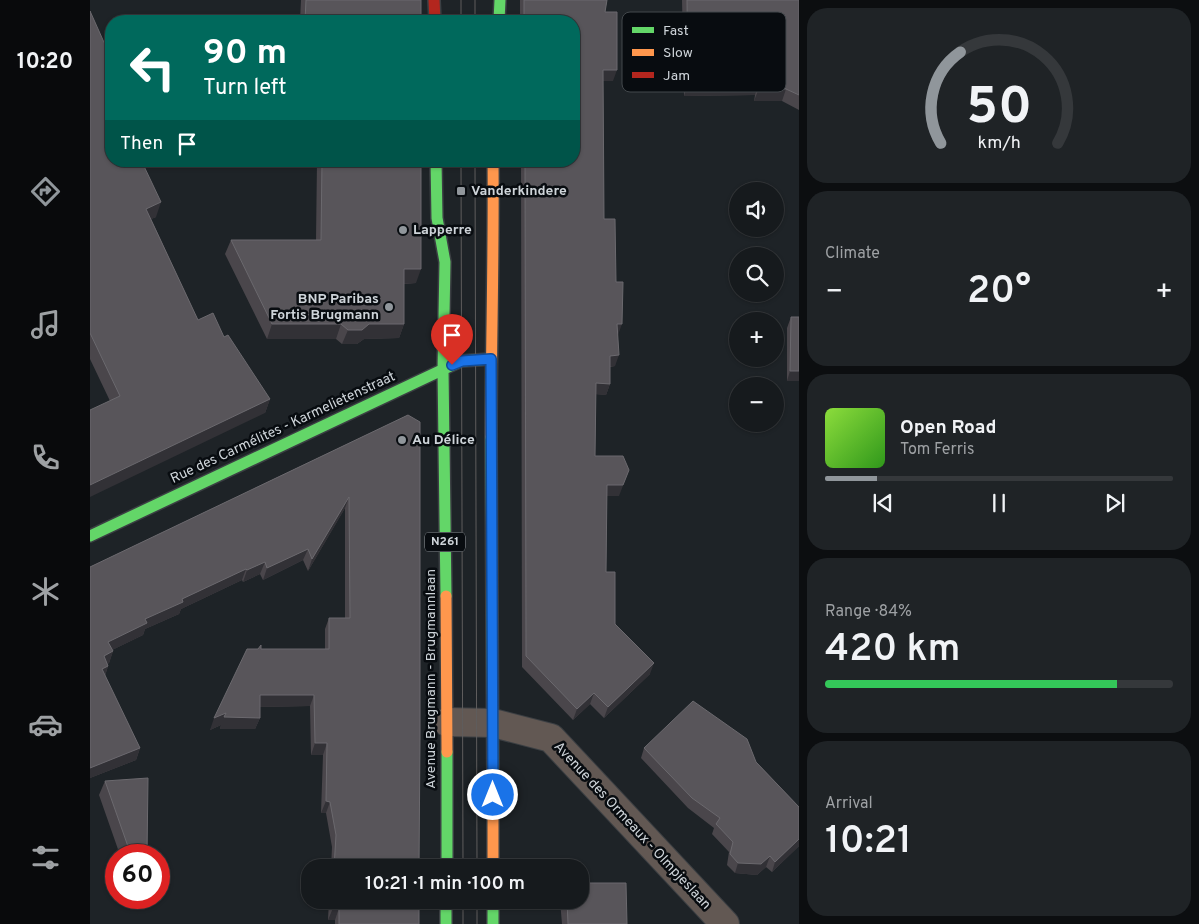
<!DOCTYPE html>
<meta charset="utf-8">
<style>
body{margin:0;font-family:Overpass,sans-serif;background:#1f2326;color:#f1f3f6;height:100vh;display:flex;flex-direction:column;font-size:19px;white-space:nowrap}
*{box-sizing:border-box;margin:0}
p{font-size:16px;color:#9ea1a4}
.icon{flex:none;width:28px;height:28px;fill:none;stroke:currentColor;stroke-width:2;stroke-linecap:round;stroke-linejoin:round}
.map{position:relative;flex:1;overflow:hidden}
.sheet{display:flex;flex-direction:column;gap:8px;padding:8px;background:#0c0e10;width:400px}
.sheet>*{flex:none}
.guide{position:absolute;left:15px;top:15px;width:475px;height:152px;border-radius:20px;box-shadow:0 1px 4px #0004,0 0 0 1px #35383b;background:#00695c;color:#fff;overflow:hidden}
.fabs{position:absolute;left:639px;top:182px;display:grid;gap:10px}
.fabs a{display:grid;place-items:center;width:55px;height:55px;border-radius:50%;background:#161a1d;box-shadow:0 1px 4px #0004,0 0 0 1px #35383b;font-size:25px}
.speed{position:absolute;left:15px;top:844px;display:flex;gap:10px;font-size:25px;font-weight:700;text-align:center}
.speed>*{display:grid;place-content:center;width:65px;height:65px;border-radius:50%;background:#161a1d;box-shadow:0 1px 4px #0004,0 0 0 1px #35383b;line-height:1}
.speed .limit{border:8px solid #d22;background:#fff;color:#111}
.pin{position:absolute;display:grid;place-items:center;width:42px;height:42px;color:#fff;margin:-51px -21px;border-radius:50% 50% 50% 0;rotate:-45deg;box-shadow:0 0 5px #0007}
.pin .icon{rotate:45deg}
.me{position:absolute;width:55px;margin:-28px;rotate:0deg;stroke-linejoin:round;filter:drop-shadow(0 0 4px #0008)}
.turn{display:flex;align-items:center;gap:18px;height:105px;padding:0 15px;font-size:22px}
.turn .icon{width:65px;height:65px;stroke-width:2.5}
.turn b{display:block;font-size:35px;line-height:42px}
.then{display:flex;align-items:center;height:48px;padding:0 15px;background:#0003;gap:10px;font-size:19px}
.big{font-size:38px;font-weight:600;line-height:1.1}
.sheet .widget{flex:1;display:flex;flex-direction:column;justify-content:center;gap:8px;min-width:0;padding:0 18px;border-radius:20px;background:#1f2326}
.sheet .dial{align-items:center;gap:0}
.dial svg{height:130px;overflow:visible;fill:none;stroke:#35383b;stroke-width:7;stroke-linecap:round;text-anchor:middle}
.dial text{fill:#f1f3f6;stroke:none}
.song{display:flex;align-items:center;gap:15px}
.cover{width:60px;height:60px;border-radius:8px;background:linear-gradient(135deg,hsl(90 70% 55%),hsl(110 70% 35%))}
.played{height:5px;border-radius:2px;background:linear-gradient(90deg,#90969b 15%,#35383b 15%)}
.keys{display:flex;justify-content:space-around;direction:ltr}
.heat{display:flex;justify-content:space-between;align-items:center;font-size:28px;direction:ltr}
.charge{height:8px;border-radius:4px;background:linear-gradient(90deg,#34c759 84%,#35383b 0)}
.trip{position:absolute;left:211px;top:859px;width:288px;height:50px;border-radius:20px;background:#161a1d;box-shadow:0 1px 4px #0004,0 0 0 1px #35383b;font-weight:600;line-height:50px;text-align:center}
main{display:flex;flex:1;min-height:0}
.tab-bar{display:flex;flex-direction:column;width:90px;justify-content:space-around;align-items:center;background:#090a0c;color:#9ea1a4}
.tab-bar .icon{width:35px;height:35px}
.tab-bar .selected{color:#90969b}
.tab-bar b{font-size:22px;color:#f1f3f6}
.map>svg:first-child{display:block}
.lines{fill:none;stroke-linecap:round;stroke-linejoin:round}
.street-casing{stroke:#3b3f43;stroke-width:30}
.fast-casing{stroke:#3b3f43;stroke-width:14}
.slow-casing{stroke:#3b3f43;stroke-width:14}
.jam-casing{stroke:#3b3f43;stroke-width:14}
.street{stroke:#625853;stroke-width:28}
.fast{stroke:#63d668;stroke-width:11}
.slow{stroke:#ff974d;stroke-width:11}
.jam{stroke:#b3261e;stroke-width:11}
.tram{stroke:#5f5d5d;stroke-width:1}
.wall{fill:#4a464b}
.shaded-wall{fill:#323136}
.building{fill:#58555a;stroke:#6b696e}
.route-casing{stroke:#114b97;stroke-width:12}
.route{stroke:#1a73e8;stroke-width:9}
.poi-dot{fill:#90969b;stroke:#080c10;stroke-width:2}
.labels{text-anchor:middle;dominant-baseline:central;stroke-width:5;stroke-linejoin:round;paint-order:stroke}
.shield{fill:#080c10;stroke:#93989d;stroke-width:1}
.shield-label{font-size:12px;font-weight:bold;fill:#ced4d9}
.poi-label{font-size:14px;font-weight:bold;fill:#ced4d9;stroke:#080c10;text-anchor:start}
.street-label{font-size:14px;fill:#ced4d9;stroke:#080c10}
.key{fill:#080c10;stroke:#43484c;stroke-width:1}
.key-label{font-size:14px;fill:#ced4d9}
</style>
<main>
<nav class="tab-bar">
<b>10:20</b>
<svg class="icon selected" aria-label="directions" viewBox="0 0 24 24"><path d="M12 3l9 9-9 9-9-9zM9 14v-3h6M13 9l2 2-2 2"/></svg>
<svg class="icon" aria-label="music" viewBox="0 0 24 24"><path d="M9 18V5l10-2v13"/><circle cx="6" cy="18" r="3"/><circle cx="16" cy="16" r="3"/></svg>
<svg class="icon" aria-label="phone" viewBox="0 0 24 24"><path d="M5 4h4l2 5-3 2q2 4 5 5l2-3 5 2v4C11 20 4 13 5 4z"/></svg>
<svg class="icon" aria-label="climate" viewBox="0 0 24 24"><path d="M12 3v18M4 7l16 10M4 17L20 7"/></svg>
<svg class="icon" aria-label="car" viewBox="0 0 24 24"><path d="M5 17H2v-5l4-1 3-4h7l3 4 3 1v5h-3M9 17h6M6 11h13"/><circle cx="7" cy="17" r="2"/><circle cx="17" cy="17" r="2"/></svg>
<svg class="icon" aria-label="filters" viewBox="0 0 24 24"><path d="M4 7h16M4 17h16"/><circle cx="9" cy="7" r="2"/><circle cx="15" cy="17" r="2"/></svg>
</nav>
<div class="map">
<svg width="709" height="924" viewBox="0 0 709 924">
<rect width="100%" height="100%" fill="#1e2327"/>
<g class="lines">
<defs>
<path id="street" d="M357,722L403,723L461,738L635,924"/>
<path id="fast" d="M409,21L410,0
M346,161L347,218L355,262L353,369L356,596
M401,437L403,792
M0,536L371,361L401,359
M357,752V868
M356,900V924
M403,900V924"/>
<path id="slow" d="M401,437C401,345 404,253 403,161
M356,596L357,752
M403,792V868"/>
<path id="jam" d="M344,0L345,21"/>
</defs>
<use href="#street" class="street-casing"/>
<use href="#fast" class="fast-casing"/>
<use href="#slow" class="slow-casing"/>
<use href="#jam" class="jam-casing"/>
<use href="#street" class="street"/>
<use href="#fast" class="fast"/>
<use href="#slow" class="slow"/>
<use href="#jam" class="jam"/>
<path class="tram" d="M371,0V21
M385,0V21
M371,161L373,868
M385,161L387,868
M373,900V924
M387,900V924"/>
</g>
<path class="wall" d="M211,0H331V21H210Z
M430,0H517L515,12L523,81H513L514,219L526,282L528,335L525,366L520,367V384L516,395L506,394L505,456L529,496H517L516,572L525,624L560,674L514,718L500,704L483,720L432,667L431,161H484V21H430Z
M592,0H709V110L692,101H664L665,95L594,96Z
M0,11L21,161H54L53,164L66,217L61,219L108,320L134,337L180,399L175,413L20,401L0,359Z
M227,161H331L326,283L314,284V324L309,338L274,339L267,344H252L246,339H177L135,254L141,240H226Z
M701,317H709V381H697V328Z
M318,415L329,868H241L242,847L236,813H231L233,755H221L220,706L170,707V718L165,729H130L131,725L120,730L171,649H235V629L239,618H255V508L218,571L213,560L173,580L170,574L153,582L152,580L91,609L89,614L55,629L53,635L22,650L23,651L19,663L17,664L18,666L15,676L50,748L46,760L0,778V567Z
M554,748L666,762L709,807V846L682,872L676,867L667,875L645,873L637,865L639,852L622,834L624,828L598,808L551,758Z
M15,781L57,855H30L9,795Z
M45,898H54L51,906H48Z
M239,900H329V924H245V920H238Z
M470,900H490L537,924H472Z"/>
<path class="shaded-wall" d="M513,70H527L523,81H509Z
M598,83H669L665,95L594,96Z
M669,88L696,89L692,101H664Z
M71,202L66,217L51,224L56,209Z
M314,269H331L326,283L309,284Z
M182,324H251L246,339H177Z
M279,324H314L309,338L274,339L267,344H252L258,330Z
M527,324H532L528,335H523Z
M529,355L525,366L516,367L520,356Z
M700,371H709V381H697Z
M506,383L520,384L516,395L502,394Z
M180,399L175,413L0,497V485Z
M539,470L529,496H513L517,485Z
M259,497L255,508L218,571L222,559Z
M218,549L213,560L173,580L177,568Z
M175,562L170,574L153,582L157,570Z
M156,569L152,580L91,609L89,614L55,629L53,635L14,654L18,642L55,619L92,599Z
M23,651L19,663L9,667L14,656Z
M564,663L560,674L514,718L518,707Z
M18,666L14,678L12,669Z
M504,693L500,704L483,720L487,709Z
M170,695H224L220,706L166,707Z
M136,713L170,718L165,729H130L131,725L120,730L124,718Z
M225,743H237L233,755H221Z
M50,748L46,760L0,778V768Z
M236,801L240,802L236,813H231Z
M709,839V846L682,872L685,862Z
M680,856L676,867L667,875L645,873L648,863Z
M51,898H54L51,906H48Z
M243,908H249L245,920H238Z"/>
<path class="building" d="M216,0H331V21H215Z
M434,0H517L515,12H527V70H513L514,219H525L526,282H533L532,324H527L529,355L520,356V384L506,383L505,456H533L539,470L533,485H517L516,572H525V624L564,663L518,707L504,693L487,709L436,656L435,161H484V21H434Z
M597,0H709V95L696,89L669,88V83H598Z
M0,11L21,58V161H53L52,162L71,202L56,209L108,320L123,313L134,337L138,335L180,399L0,485V410L30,396L0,333Z
M232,161H331V269H314V324H279L272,330H258L251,324H182L141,240H231Z
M701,317H709V371H700Z
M318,415L330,422V738L329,868H244L246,835L240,802L236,801L237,743H225L224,695H170V718L134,717L136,713L124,718L157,649H168L171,645V649H239V618H260L259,497L222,559L218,549L177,568L175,562L157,570L156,569L92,599L93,602L55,619L57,623L18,642L23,651L14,656L18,666L12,669L50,748L0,768V567Z
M603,701L657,739L666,762L709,807V839L685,862L680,856L671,864L648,863L640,854L643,842L626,824L630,818L602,798L554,748Z
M58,778L57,855H41L15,781Z
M490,883H536L537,924H478L477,900H490Z
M243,900H329V924H249V908H243Z"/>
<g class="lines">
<defs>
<path id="route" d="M362,365L372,361L401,359L403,795"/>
</defs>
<use href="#route" class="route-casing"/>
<use href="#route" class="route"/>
</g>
<g class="poi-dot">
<rect x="366" y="186" width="10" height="10" rx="2.5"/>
<circle cx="313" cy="230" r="5"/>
<circle cx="299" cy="307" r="5"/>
<circle cx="312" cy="440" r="5"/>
</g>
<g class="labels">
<rect class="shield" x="335" y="532.5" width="40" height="19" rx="4"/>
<g class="shield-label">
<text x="355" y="542">N261</text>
</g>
<g class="poi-label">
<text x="381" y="191">Vanderkindere</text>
<text x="323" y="230">Lapperre</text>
<text x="289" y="299" text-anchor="end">BNP Paribas<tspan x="289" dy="16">Fortis Brugmann</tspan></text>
<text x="322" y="440">Au Délice</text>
</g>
<g class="street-label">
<text transform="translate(193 428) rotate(-25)">Rue des Carmélites - Karmelietenstraat</text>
<text transform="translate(341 679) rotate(-90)">Avenue Brugmann - Brugmannlaan</text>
<text transform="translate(542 826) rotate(47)">Avenue des Ormeaux - Olmpjeslaan</text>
</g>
</g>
<rect x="532" y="12" width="164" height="80" rx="8" class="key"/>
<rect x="542" y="27" width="22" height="6" fill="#63d668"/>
<rect x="542" y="49" width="22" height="7" fill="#ff974d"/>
<rect x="542" y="72" width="22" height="6" fill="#b3261e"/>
<g class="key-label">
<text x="573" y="35">Fast</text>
<text x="573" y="57">Slow</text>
<text x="573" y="80">Jam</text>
</g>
</svg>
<div class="fabs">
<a><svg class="icon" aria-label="sound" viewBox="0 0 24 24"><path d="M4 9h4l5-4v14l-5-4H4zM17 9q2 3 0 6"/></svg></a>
<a><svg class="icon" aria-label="search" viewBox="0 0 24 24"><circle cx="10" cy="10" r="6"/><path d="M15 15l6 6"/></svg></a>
<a>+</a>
<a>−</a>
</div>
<div class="speed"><div class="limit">60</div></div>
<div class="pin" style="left:362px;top:365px;background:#d93025"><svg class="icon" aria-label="arrive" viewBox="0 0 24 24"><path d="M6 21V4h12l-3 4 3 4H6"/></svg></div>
<svg class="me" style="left:403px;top:795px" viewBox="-20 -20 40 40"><circle r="17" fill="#1a73e8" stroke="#fff" stroke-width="3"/><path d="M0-11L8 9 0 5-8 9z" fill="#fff"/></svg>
<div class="trip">10:21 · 1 min · 100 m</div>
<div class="guide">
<div class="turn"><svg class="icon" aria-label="left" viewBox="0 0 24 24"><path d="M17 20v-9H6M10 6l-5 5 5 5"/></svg><div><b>90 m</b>Turn left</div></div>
<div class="then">Then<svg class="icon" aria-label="arrive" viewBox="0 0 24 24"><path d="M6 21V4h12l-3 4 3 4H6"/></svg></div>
</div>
</div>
<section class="sheet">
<div class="widget dial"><svg viewBox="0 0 100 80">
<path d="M14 69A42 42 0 1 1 86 69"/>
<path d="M14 69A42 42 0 0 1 26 13" stroke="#90969b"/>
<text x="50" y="56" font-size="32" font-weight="700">50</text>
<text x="50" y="72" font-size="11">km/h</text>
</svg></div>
<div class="widget"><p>Climate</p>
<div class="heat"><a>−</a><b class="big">20°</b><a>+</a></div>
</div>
<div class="widget">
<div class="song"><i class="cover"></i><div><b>Open Road</b><p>Tom Ferris</p></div></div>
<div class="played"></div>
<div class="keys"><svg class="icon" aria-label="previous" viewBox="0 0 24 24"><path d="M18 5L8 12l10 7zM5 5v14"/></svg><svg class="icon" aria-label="pause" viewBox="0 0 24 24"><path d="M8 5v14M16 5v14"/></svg><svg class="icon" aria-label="next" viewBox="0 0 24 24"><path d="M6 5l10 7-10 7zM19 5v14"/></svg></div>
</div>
<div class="widget"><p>Range · 84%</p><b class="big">420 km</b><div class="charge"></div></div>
<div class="widget"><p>Arrival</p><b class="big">10:21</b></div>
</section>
</main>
